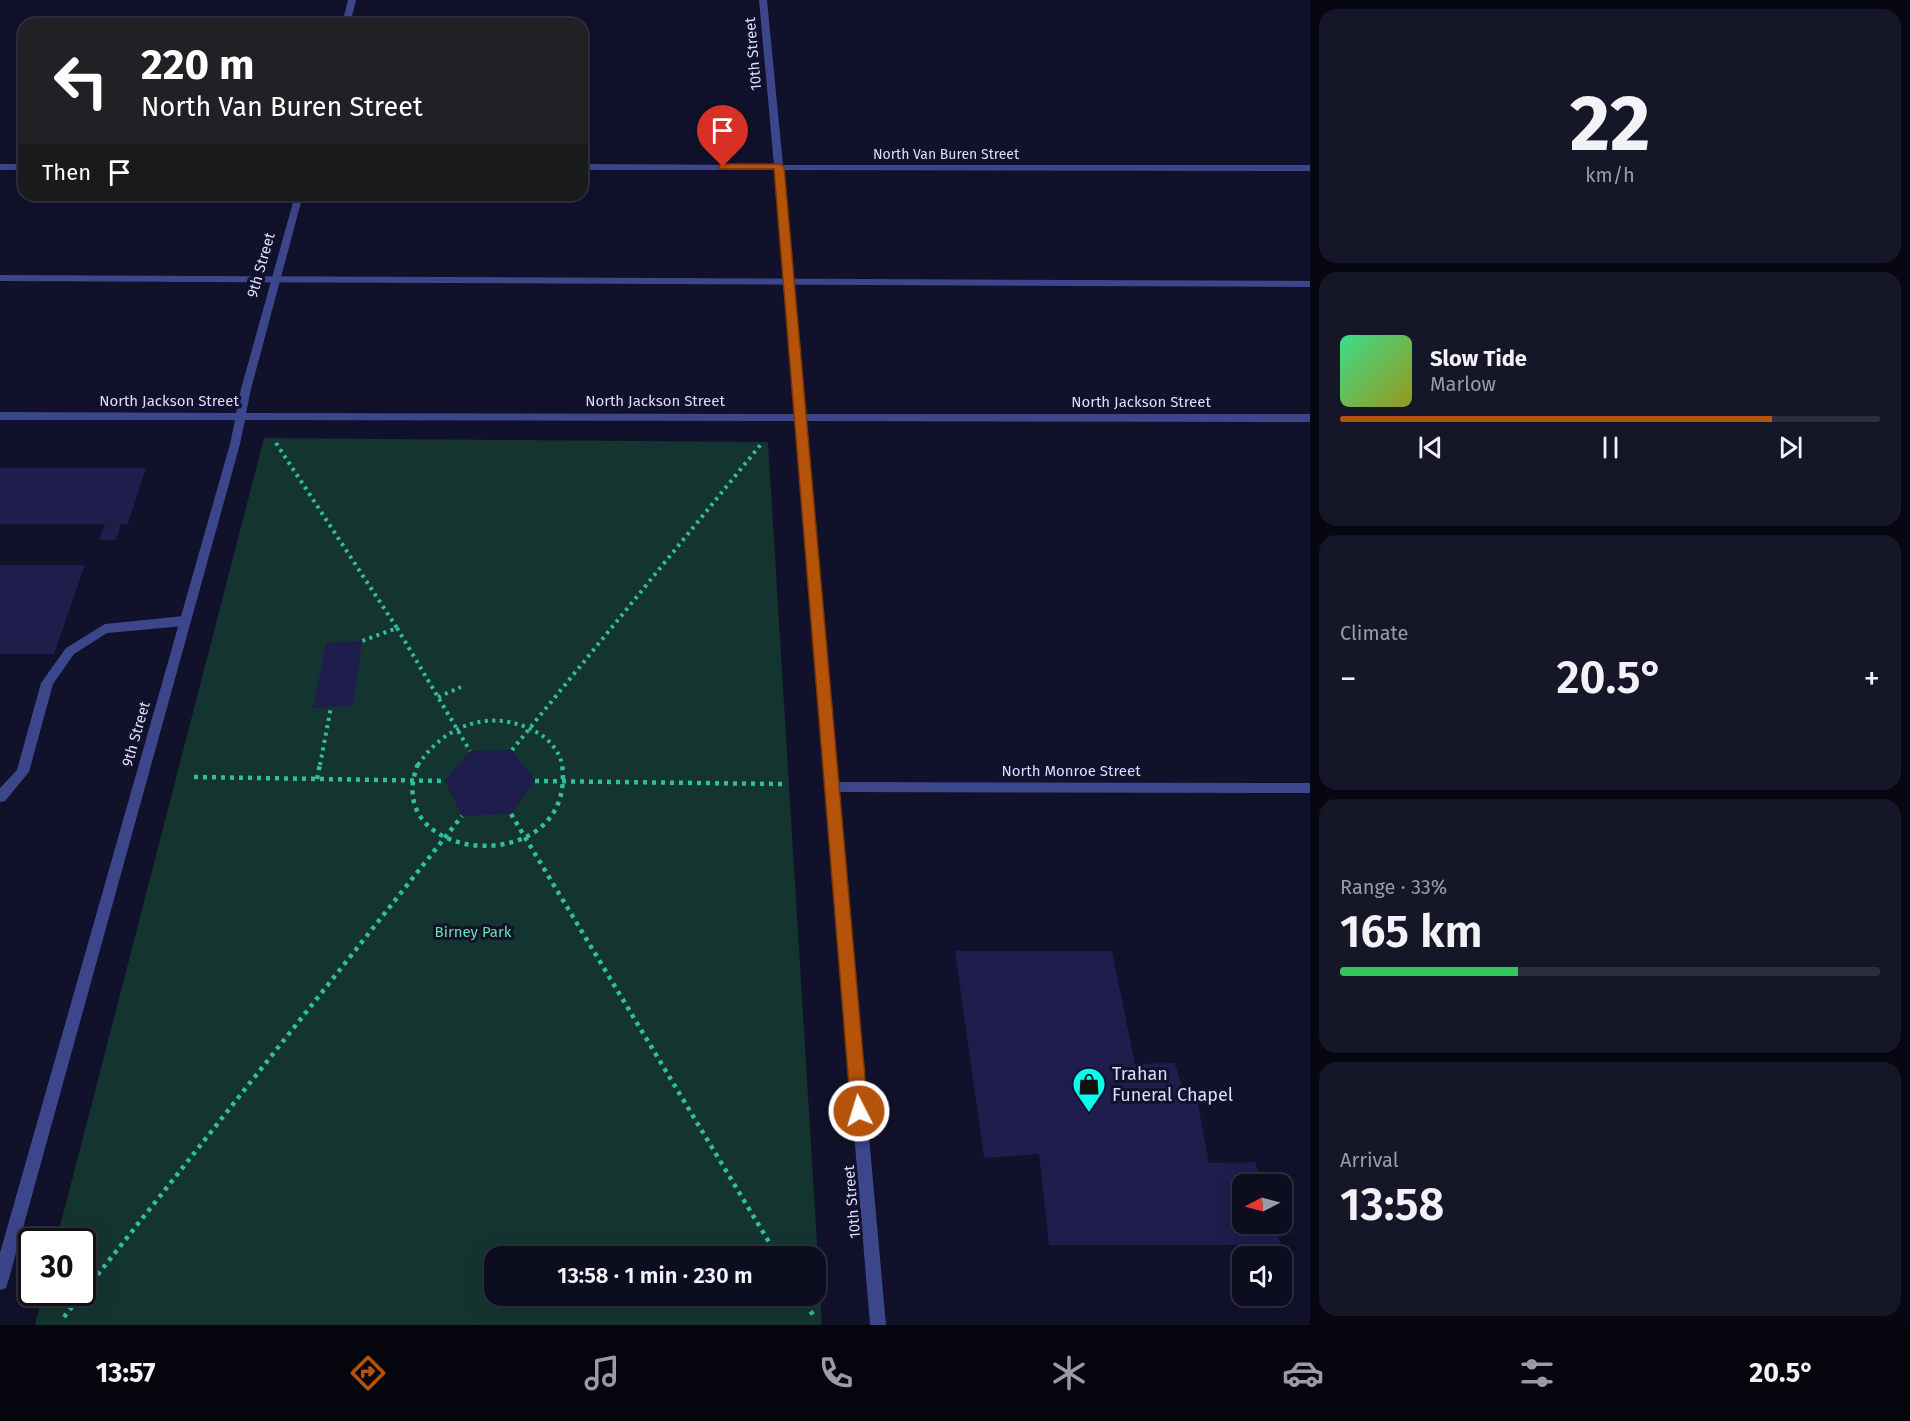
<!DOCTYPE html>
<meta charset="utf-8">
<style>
body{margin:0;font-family:"Fira Sans",sans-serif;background:#161629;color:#f1f3f6;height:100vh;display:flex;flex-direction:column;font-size:22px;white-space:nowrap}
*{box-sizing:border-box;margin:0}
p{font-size:20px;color:#9a9ca5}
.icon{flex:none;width:33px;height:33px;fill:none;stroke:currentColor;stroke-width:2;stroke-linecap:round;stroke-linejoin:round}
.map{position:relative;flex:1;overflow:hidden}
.side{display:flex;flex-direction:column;gap:9px;padding:9px;background:#070712;width:600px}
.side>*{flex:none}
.top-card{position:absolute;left:18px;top:18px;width:570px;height:183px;border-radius:18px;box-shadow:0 6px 24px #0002,0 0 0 2px #2d2d3e;background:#202124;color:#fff;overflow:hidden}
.needle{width:39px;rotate:264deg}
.buttons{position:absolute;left:1232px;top:1174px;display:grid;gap:12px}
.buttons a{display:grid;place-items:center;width:60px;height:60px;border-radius:12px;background:#0d0d20;box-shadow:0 6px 24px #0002,0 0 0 2px #2d2d3e;font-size:30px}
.speed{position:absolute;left:18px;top:1228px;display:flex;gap:12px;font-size:30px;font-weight:700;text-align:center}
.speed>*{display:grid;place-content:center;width:78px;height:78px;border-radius:50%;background:#0d0d20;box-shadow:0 6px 24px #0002,0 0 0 2px #2d2d3e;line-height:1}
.speed .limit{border:3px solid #111;border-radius:9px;background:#fff;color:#111}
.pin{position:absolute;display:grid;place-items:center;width:51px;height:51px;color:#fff;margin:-62px -26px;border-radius:50% 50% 50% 0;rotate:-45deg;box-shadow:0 0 6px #0007}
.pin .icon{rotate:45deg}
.me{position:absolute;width:66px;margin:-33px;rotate:355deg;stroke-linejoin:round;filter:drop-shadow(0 0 4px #0008)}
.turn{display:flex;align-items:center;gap:21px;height:126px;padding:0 24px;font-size:27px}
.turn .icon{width:78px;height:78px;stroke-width:2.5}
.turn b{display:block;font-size:42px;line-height:51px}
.then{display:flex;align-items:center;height:57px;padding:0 24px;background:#0003;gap:12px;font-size:22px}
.big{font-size:45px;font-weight:600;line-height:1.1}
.side .widget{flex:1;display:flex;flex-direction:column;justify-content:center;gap:9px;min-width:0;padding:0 21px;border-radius:18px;background:#161629}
.side .dial{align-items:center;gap:0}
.dial b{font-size:78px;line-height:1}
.song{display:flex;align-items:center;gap:18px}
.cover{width:72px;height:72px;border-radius:9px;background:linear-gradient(135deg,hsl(150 70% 55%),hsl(60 70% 35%))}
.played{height:6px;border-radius:3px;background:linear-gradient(90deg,#b45309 80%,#2d2d3e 80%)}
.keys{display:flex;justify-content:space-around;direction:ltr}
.heat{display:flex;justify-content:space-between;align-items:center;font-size:33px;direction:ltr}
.charge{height:9px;border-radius:4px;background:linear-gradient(90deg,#34c759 33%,#2d2d3e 0)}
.trip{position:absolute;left:484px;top:1246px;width:342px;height:60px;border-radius:18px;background:#0d0d20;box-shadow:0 6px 24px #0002,0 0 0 2px #2d2d3e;font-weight:600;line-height:60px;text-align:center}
.menu{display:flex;height:96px;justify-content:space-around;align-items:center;background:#05050d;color:#9a9ca5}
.menu .icon{width:42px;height:42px}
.menu .current{color:#b45309}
.menu b{font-size:27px;color:#f1f3f6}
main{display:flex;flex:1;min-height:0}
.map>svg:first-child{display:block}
.green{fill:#14352f;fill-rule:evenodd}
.building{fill:#1e1d4c}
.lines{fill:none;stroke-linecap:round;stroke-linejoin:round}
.path-far1{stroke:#30be9d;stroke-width:4;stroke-dasharray:3 4.5;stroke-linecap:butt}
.path{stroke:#30be9d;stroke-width:4.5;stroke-dasharray:4 5;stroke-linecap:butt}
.lane{fill:#3c468a;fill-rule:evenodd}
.street{fill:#3c468a;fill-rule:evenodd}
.route{fill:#b45309;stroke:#753606;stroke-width:1.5}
.labels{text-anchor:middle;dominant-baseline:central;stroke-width:6;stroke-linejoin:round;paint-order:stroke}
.far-street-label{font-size:14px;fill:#dbddff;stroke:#11112b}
.street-label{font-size:15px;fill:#dbddff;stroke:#11112b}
.park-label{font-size:15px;fill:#65e2ad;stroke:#11112b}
.near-poi-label{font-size:18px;fill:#dbddff;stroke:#11112b;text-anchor:start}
</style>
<main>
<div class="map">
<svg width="1310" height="1325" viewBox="0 0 1310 1325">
<rect width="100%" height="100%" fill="#11112b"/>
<path class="green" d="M264,438L768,442L822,1325H35L43,1293H82V1242H56ZM495,1257H816V1296H495Z"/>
<path class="building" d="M0,468H146L128,524H121L116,540H99L105,524H0Z
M0,565H85L54,654H0Z
M362,641L353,706L313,708L326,643Z
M512,750L535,781L511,814L462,816L445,781L470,751Z
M955,951H1112L1135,1064L1175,1063L1184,1094L1196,1093L1209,1163L1255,1162L1263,1185H1242V1224H1274L1281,1245H1049L1039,1154L984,1158Z"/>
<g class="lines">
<path class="path-far1" d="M276,443L397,628L362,641
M397,628L470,751
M438,697L461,687
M512,750L762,443
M320,765L331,707
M418,765C445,724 493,707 538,733C549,739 560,752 562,765"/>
<path class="path" d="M418,764C377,865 578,881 562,764
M194,777L445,781
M317,779L320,764
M535,781L783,784
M511,814L778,1257
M801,1296L813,1315
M64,1317L462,816"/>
<path class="lane" d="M0,275L1310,281V287L0,281Z
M184,616L190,621L184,626L107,633L74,654L53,684L29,772L5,801L0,802V788L17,770L41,683L66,648L105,624Z"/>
<path class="street" d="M348,0H356L350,24H342Z
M759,0H767L783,165H1310V171L783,170L805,414H1310V422L805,421L837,782L1310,783V793L838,792L886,1325H870L795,421L245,420L240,444L8,1282L6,1288L0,1290V1253L230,444L235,420H0V412L236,413L241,389L295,195H303L251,389L246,413L795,414L775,170H582V164L774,165Z
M0,164H24V170H0Z"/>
</g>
<path class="route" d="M723,164H779L784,166L868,1111L865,1117L859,1119L853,1117L851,1111L774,169H719V165Z"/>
<defs>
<symbol id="shop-pin" viewBox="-11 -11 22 30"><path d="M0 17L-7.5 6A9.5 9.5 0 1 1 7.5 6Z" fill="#07ffed" stroke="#11112b"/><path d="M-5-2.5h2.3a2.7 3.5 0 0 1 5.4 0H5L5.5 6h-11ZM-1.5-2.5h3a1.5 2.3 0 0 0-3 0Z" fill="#111"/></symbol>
</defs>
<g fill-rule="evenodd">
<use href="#shop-pin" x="1070" y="1065" width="38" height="52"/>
</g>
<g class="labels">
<g class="far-street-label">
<text x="946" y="154">North Van Buren Street</text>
</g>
<g class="street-label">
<text transform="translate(753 54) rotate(-95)">10th Street</text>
<text transform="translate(261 265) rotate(-74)">9th Street</text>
<text x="169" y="401">North Jackson Street</text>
<text x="655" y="401">North Jackson Street</text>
<text x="1141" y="402">North Jackson Street</text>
<text transform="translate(136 734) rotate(-74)">9th Street</text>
<text x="1071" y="771">North Monroe Street</text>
<text transform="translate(852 1202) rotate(-95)">10th Street</text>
</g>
<g class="park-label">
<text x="473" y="932">Birney Park</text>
</g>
<g class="near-poi-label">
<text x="1112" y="1074">Trahan<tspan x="1112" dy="21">Funeral Chapel</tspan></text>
</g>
</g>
</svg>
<div class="buttons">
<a><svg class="needle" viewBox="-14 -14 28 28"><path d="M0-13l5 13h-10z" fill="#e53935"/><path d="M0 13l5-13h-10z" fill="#9a9ca5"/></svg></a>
<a><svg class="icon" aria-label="sound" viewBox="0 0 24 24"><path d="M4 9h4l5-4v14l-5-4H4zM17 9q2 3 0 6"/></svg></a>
</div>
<div class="speed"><div class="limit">30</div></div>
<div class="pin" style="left:723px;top:167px;background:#d93025"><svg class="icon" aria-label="arrive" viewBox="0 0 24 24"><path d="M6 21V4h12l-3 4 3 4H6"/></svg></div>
<svg class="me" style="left:859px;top:1111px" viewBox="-20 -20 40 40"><circle r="17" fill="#b45309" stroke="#fff" stroke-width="3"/><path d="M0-11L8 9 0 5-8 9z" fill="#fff"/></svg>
<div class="trip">13:58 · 1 min · 230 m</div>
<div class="top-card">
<div class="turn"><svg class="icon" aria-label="left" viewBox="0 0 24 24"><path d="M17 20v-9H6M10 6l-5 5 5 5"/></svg><div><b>220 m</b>North Van Buren Street</div></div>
<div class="then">Then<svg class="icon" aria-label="arrive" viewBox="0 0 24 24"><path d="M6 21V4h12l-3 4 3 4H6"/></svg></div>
</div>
</div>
<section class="side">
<div class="widget dial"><b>22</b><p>km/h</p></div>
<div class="widget">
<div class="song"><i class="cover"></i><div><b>Slow Tide</b><p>Marlow</p></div></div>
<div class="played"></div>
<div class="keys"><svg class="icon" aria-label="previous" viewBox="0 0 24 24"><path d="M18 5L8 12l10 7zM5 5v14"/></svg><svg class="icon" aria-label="pause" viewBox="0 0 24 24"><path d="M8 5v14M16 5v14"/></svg><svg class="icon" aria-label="next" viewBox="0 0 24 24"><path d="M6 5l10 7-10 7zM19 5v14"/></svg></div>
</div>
<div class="widget"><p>Climate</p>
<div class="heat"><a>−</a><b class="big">20.5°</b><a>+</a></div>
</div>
<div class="widget"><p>Range · 33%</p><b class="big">165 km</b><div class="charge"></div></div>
<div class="widget"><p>Arrival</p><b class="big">13:58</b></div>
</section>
</main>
<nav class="menu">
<b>13:57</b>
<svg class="icon current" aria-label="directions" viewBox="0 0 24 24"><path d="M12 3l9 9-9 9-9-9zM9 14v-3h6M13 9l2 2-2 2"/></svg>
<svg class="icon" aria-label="music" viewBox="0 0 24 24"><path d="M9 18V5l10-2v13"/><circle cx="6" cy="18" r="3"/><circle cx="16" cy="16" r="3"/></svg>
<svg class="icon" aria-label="phone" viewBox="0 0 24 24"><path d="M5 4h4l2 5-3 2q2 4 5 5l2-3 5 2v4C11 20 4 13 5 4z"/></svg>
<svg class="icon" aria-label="climate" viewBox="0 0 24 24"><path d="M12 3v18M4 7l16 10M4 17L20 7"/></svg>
<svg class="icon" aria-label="car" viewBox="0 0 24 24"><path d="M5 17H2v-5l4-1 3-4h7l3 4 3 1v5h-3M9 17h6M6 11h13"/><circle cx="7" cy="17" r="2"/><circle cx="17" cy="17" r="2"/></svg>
<svg class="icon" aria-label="filters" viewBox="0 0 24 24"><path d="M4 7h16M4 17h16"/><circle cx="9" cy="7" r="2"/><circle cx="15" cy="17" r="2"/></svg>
<b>20.5°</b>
</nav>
